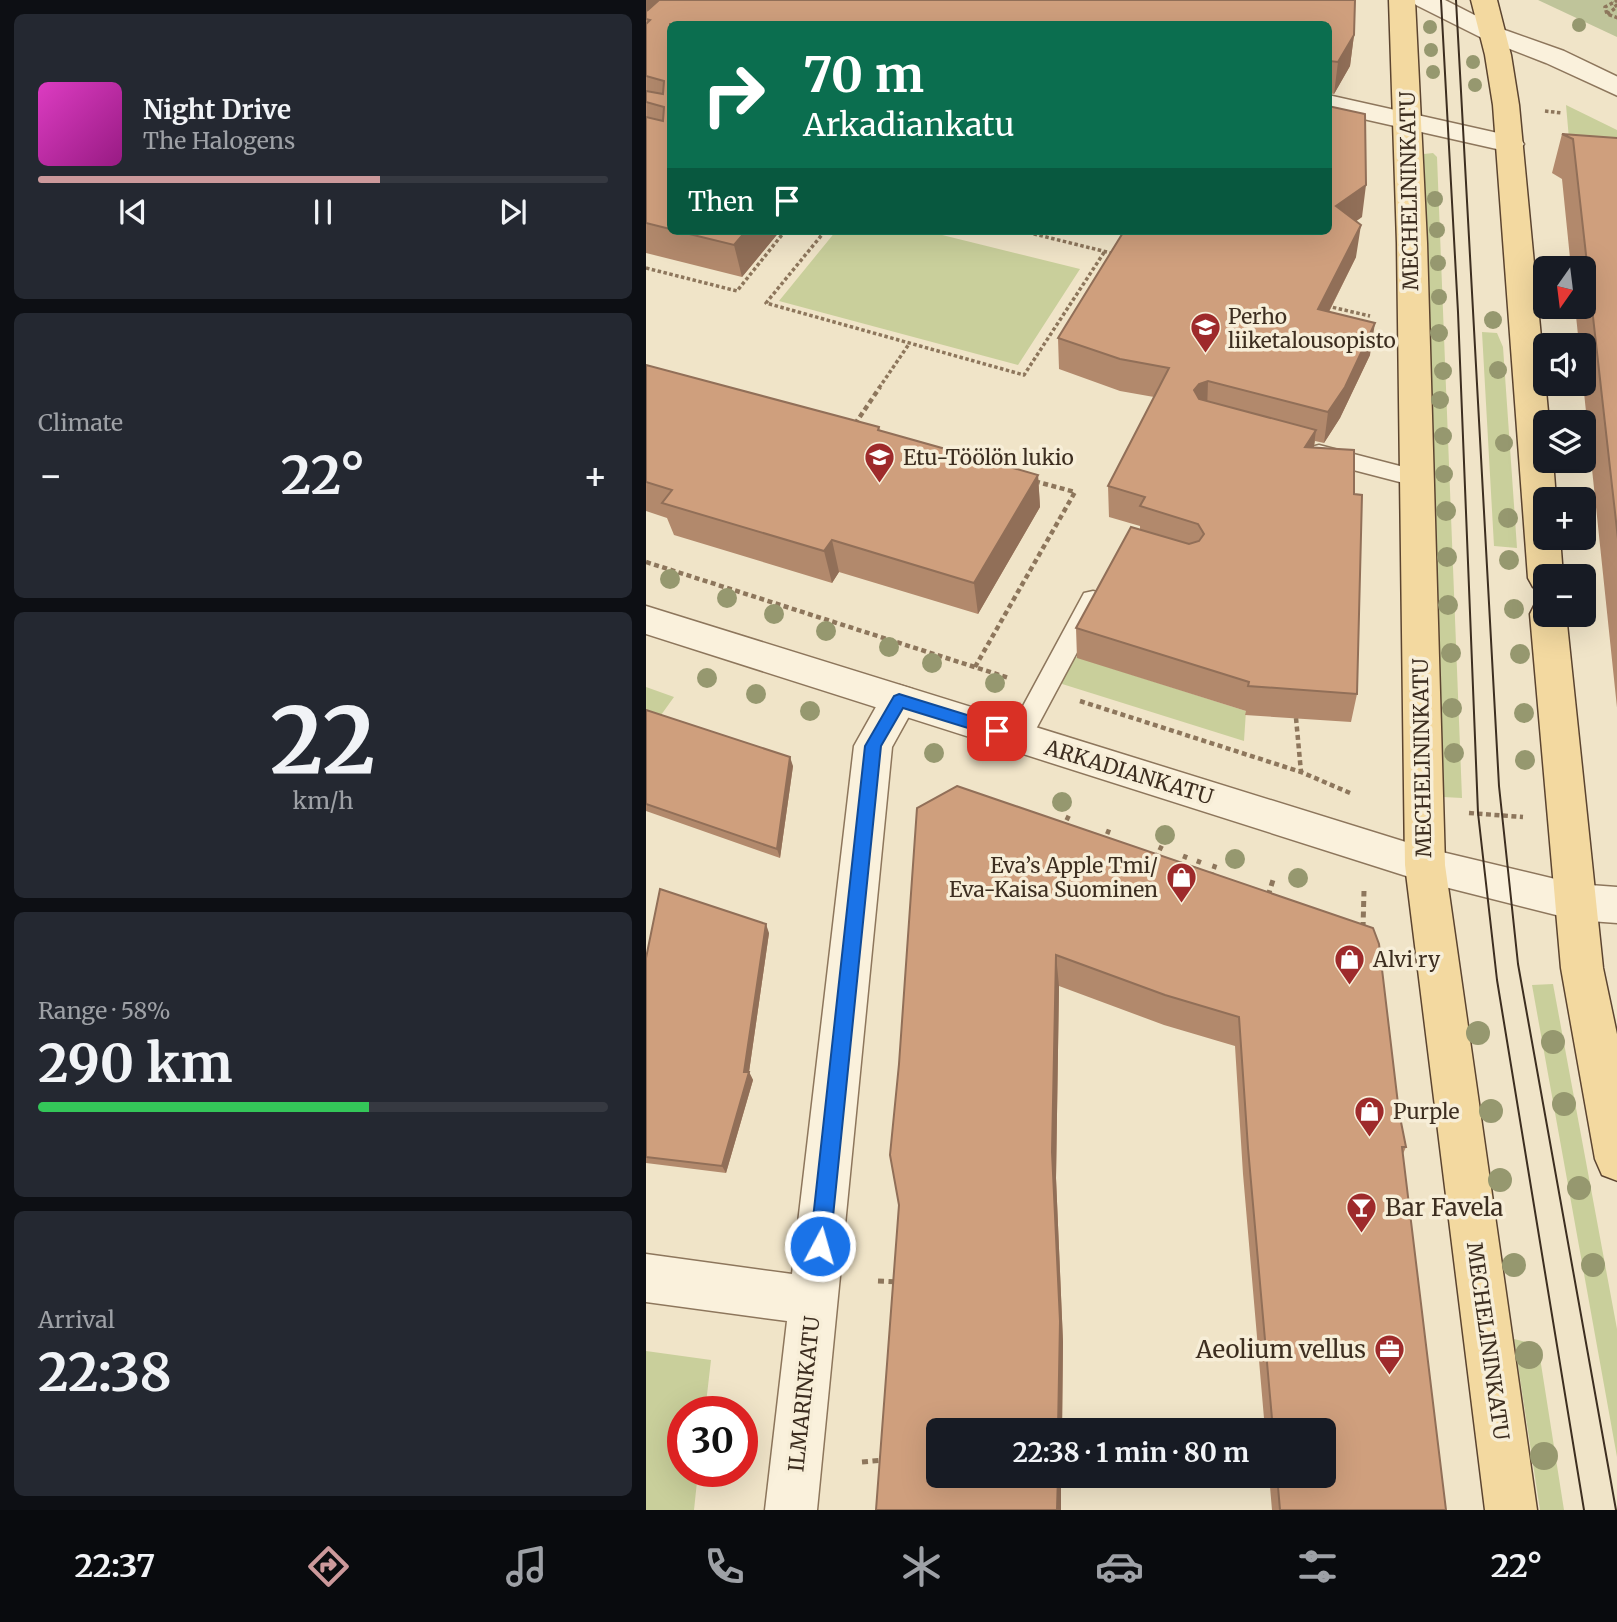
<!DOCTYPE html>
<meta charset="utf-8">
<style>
body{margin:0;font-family:Merriweather,serif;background:#242831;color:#f1f3f6;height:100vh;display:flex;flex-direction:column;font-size:26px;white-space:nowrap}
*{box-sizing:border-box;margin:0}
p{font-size:23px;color:#9ea1a6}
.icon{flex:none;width:38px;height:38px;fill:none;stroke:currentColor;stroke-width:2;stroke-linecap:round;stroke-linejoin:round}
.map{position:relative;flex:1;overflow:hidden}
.drawer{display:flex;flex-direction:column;gap:14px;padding:14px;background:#0d0f14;width:646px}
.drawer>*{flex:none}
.guide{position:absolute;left:21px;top:21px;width:665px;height:214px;border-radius:10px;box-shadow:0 7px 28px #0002;background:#0b6e4f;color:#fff;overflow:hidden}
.needle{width:46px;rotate:194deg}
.controls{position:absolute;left:887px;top:256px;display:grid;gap:14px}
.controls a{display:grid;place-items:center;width:63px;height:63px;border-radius:10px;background:#171b24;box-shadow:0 7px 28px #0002;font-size:35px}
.speed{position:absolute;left:21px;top:1396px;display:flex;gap:14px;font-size:35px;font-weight:700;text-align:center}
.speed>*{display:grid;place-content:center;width:91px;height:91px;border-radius:50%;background:#171b24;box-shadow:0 7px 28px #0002;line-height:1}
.speed .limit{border:10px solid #d22;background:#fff;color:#111}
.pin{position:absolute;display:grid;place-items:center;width:60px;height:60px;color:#fff;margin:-30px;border-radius:14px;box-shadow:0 4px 10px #0006}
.me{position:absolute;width:77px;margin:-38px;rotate:6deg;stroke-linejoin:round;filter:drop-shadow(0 0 5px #0008)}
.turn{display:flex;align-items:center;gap:24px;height:147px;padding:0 21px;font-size:32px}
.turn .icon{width:91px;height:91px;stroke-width:2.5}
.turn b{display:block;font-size:49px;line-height:60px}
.then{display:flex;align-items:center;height:66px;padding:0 21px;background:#0003;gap:14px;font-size:26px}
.big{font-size:52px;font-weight:700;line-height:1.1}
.drawer .tile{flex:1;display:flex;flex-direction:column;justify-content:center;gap:10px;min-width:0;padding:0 24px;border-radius:10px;background:#242831}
.drawer .dial{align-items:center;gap:0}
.dial b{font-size:91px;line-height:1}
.song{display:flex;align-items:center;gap:21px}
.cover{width:84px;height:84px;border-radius:10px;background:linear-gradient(135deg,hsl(310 70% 55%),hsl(310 70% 35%))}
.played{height:7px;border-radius:4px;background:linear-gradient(90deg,#cc999b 60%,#363941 60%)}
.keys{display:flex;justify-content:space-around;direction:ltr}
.heat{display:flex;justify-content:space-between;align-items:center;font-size:38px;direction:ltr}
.charge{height:10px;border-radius:5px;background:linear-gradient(90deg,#34c759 58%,#363941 0)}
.trip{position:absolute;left:280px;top:1418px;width:410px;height:70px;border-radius:10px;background:#171b24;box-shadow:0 7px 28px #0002;font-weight:700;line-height:70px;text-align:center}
.dock{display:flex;height:112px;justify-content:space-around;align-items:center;background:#090b0e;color:#9ea1a6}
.dock .icon{width:49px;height:49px}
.dock .current{color:#cc999b}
.dock b{font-size:32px;color:#f1f3f6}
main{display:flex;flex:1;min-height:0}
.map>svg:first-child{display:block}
.green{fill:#c9cf9b}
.cemetery{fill:#bfc49a}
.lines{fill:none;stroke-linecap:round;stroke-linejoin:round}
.service-casing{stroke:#8d765c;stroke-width:3}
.minor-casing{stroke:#8d765c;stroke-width:3}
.tertiary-casing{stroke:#8d765c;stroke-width:3}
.primary-casing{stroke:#5b4430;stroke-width:3}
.path-far2{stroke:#8d765c;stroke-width:3.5;stroke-dasharray:3.5 2.5;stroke-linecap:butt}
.path-far1{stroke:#8d765c;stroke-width:4.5;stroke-dasharray:5 3.5;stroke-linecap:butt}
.path{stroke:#8d765c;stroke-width:5;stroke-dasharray:6 4.5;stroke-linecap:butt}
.service{fill:#faf1dc;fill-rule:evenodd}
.minor{fill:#faf1dc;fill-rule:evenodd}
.tertiary{fill:#faf1dc;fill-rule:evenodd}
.primary{fill:#f3d9a0;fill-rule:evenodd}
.tram{stroke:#3d2e20;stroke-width:2}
.tree{fill:#96986f}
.wall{fill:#b2896c}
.shaded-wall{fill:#916f58}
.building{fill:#cf9f7d;stroke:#916f58;stroke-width:2}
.route{fill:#1a73e8;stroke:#114b97;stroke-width:2}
.labels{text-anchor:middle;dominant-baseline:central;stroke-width:7;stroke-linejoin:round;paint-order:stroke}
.street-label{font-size:21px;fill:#3d2e20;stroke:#f7eed8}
.poi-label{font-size:21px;fill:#3d2e20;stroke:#f7eed8;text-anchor:start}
.near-poi-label{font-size:24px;fill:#3d2e20;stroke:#f7eed8;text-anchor:start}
</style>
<main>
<section class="drawer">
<div class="tile">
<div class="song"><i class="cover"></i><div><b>Night Drive</b><p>The Halogens</p></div></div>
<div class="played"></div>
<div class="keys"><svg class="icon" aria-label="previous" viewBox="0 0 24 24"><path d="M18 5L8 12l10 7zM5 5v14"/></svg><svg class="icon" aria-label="pause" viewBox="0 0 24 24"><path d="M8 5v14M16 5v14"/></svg><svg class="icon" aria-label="next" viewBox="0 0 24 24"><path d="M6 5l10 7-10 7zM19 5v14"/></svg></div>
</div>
<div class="tile"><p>Climate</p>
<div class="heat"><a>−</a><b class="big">22°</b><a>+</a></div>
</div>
<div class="tile dial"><b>22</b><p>km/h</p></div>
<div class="tile"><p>Range · 58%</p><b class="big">290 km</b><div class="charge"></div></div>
<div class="tile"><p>Arrival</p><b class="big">22:38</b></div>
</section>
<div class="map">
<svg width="972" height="1510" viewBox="0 0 972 1510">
<rect width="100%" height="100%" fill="#f0e4c8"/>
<path class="green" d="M920,105L971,130V142L923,139Z
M787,153L791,157L816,798L797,797L778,154Z
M190,231H280L434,269L372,365L133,301Z
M836,332L851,333L857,347L871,548L848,546Z
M427,656L600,711L598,741L413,683Z
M0,687L28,697L10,722L0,718Z
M907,984L971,1329V1457L886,985Z
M868,1339L892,1345L918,1510H894Z
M0,1351L65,1360L59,1412H37V1472H52L48,1510H0Z"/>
<path class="cemetery" d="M892,0H971V37Z"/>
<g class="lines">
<defs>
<path id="service" d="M673,445L777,472L780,478L777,484L769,486L665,459L662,453L665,447Z
M447,591L456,593L459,600L382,744L373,748L364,744L360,737L364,730L438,593Z"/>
<path id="minor" d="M766,0H799L856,29L918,51L972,77V96L900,63L838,39L770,5Z
M253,685L266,689L272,700L246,747L171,1510H119L141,1321L0,1302V1254L146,1274L208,746L240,689Z
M930,884L972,887V923L930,920L915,915L909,902L915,889Z"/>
<path id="tertiary" d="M682,95L874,138L878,144L874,150L864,152L682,111Z
M0,606L779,848L930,884L945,889L951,902L945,915L930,920L779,882L0,634Z"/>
<path id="primary" d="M743,0H769L781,243L799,865L891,1510H839L759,865L751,243Z
M825,0H851L865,55L873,105L903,422H900V460H907L910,499H900V537H914L917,576H900V591L887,587L882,578L847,105L839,55Z
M900,601V614H920L957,968L972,1039V1181L956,1175L949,1159L915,968L884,614L889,604Z"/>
</defs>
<use href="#service" class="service-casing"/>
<use href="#minor" class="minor-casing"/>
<use href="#tertiary" class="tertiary-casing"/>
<use href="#primary" class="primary-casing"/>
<path class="path-far2" d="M972,0L959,7L961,14L972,18
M961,14L971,7L967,2
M899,111L916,113
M179,231L120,303L378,375L459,251
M376,231L469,254
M0,268L91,291L139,231
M681,306L724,316
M233,388L263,344"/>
<path class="path-far1" d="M209,424L234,387
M0,562L363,678
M329,667L429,492L388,481
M434,701L655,772L704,793
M650,718L655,772
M823,813L877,817
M417,828L424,813
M458,842L464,827
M510,858L517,843
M535,867L541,852
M549,872L555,856
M565,877L570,862"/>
<path class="path" d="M622,896L627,880
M717,928L718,891
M232,1281L253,1282
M216,1462L239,1460"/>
<use href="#service" class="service"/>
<use href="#minor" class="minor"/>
<use href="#tertiary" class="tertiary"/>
<use href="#primary" class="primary"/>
<path class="tram" d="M795,0L812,312L832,813L851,980L938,1510
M810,0L853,786L872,964L970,1510"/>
</g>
<g class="tree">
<circle cx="933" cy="25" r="7"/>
<circle cx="784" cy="27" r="7"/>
<circle cx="785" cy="50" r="7"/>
<circle cx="827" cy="62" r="7"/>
<circle cx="787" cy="72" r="7"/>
<circle cx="829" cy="85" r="7"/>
<circle cx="789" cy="199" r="8"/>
<circle cx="791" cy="230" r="8"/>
<circle cx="792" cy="263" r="8"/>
<circle cx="793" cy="297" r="8"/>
<circle cx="847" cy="320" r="9"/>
<circle cx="793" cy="333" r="9"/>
<circle cx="852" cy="370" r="9"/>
<circle cx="797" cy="371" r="9"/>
<circle cx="794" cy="400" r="9"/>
<circle cx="797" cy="436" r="9"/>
<circle cx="858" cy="443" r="9"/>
<circle cx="798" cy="474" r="9"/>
<circle cx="800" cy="511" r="10"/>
<circle cx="862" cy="518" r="10"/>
<circle cx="801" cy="557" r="10"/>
<circle cx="863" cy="560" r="10"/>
<circle cx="24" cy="579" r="10"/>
<circle cx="81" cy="598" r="10"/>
<circle cx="802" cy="605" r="10"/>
<circle cx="868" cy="609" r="10"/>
<circle cx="128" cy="614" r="10"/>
<circle cx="180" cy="631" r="10"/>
<circle cx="243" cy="647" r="10"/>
<circle cx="805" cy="653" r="10"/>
<circle cx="874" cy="654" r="10"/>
<circle cx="286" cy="663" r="10"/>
<circle cx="61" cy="678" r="10"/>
<circle cx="349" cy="683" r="10"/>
<circle cx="110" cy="694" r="10"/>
<circle cx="806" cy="708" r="10"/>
<circle cx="164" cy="711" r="10"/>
<circle cx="878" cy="713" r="10"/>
<circle cx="288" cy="753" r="10"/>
<circle cx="808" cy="753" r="10"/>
<circle cx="879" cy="760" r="10"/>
<circle cx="416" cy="802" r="10"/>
<circle cx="519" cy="835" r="10"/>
<circle cx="589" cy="859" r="10"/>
<circle cx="652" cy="878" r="10"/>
<circle cx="832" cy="1033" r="12"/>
<circle cx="907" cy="1042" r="12"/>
<circle cx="918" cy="1104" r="12"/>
<circle cx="845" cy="1111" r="12"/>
<circle cx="854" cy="1180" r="12"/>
<circle cx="933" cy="1188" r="12"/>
<circle cx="868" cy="1265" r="12"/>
<circle cx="947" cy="1265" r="12"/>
<circle cx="883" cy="1355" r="14"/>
<circle cx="898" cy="1456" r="14"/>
</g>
<path class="wall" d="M0,0H709L708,35L704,66L688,94L682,93V24H24V231H134L96,277L0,253V19L4,20L0,19Z
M916,134L972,138V717L937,383L938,345H933L929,306H938V268H925L916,179L906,173Z
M716,217L710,221V257L683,312L724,355L694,418L678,443L669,441L668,447L708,494L711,694L705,722L599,715L600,711L431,658L430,628L494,530V526L463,517L462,486L508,397L474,391L413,369L412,338Z
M0,365L233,427L234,431L392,475L394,507L332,614L193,572L186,583L28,535L21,518L0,511Z
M0,710L147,766L134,858L0,811Z
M311,786L727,928L733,944L753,1112L760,1147L757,1154L800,1510H626L623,1475H677V1430H619L597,1174L589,1046L518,1025L413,986L410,1178L417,1342L416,1430H292V1475H415V1510H230L253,1205L244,1155L253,1064L271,808Z
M123,933L103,1072L107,1080L80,1173L0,1163V958Z"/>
<path class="shaded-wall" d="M0,0H18L0,17Z
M708,35L704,66L688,94L692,62Z
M720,185L716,217L686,238L690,206Z
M715,225L710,257L668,341L672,309Z
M100,231H134L96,277L88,245Z
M729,323L724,355L694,418L678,443L682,412Z
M562,381L561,412L548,390L553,384Z
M670,430L666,461L659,447Z
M392,475L394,507L332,614L328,583Z
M186,540L193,572L186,583L178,551Z
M144,757L147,766L134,858L131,849Z
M120,924L123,933L103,1072L107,1080L80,1173L76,1166L98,1072Z
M410,955L413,986L410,1178L417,1342L416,1430H412L406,1152Z
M412,1475H415V1510H411Z"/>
<path class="building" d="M13,0H709L708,35L692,62L684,61L682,77V24H24V229L0,223V117L17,121L18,107L0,102V91L17,94L18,81L0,76V24L4,20L0,19V11L2,10Z
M682,106L719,114L720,185L690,206L715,225L672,309L729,323L699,387L682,412L562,381L553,384L548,390L553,399L670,430L659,447L708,450V494L716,495L711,694L602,686L603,682L430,628L485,527L543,544L553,541L558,534L552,524L494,506L499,497L462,486L523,368L474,359L412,338L478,231H682Z
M916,134L972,138V539L927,139Z
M31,231H100L88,245Z
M0,365L233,427L232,430L392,475L328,583L186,540L178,551L16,503L26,490L0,482Z
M0,710L144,757L131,849L0,804Z
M311,786L727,928L733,944L753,1112L760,1147H756L800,1510H634L631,1475H677V1430H627L602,1148L593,1017L519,995L410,955L406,1152L414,1321L412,1430H292V1475H412L411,1510H230L253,1205L244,1155L253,1064L271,808Z
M14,889L120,924L98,1072H103L76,1166L0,1157V958Z"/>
<path class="route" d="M253,694L357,726L359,731L351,737L257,708L235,746L184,1246L181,1253L174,1256L167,1253L164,1246L219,746L248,696Z"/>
<defs>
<symbol id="school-pin" viewBox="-11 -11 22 30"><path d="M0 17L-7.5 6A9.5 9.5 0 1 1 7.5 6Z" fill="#9e2a2b" stroke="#f7eed8"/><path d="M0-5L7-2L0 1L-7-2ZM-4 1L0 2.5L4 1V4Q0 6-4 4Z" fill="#fff"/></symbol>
<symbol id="shop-pin" viewBox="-11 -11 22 30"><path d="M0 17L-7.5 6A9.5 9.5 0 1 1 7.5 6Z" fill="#9e2a2b" stroke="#f7eed8"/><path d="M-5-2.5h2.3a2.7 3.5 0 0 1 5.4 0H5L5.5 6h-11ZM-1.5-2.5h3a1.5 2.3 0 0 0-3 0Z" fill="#fff"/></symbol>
<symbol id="bar-pin" viewBox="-11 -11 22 30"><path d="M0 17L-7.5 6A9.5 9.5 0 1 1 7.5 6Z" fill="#9e2a2b" stroke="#f7eed8"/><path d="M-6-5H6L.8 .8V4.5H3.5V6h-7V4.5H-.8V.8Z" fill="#fff"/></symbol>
<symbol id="office-pin" viewBox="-11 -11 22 30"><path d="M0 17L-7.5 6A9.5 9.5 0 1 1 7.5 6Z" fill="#9e2a2b" stroke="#f7eed8"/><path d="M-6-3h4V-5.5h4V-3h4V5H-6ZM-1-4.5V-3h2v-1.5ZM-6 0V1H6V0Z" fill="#fff"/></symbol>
</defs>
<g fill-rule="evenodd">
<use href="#school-pin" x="542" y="310" width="35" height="47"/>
<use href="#school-pin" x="216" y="440" width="35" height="47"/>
<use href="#shop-pin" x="518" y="860" width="35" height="47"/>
<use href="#shop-pin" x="686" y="942" width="35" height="47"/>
<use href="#shop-pin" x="706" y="1094" width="35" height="47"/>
<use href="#bar-pin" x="698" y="1190" width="35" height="47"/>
<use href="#office-pin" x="726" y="1332" width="35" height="47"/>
</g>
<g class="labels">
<g class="street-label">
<text transform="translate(763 191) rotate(-91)">MECHELININKATU</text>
<text transform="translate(776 758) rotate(-91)">MECHELININKATU</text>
<text transform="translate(483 772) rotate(17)">ARKADIANKATU</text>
<text transform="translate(842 1341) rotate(82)">MECHELININKATU</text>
<text transform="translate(158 1394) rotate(-84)">ILMARINKATU</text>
</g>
<g class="poi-label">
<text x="582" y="316">Perho<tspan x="582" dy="24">liiketalousopisto</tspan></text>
<text x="257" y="457">Etu-Töölön lukio</text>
<text x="512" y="865" text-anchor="end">Eva’s Apple Tmi/<tspan x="512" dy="24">Eva-Kaisa Suominen</tspan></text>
<text x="727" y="959">Alvi ry</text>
<text x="747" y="1111">Purple</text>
</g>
<g class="near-poi-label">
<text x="739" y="1207">Bar Favela</text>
<text x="720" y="1349" text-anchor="end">Aeolium vellus</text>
</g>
</g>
</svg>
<div class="controls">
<a><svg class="needle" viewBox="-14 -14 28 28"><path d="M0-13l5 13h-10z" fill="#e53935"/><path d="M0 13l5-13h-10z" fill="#9ea1a6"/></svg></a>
<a><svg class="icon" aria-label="sound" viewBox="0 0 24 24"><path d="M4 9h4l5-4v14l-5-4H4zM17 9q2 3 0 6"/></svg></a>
<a><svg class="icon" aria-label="layers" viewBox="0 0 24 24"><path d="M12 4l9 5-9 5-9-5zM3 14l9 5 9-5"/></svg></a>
<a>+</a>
<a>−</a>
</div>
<div class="speed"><div class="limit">30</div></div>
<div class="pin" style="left:351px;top:731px;background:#d93025"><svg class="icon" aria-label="arrive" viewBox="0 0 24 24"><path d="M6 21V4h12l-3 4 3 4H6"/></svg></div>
<svg class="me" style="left:174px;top:1246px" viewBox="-20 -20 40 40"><circle r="17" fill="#1a73e8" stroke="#fff" stroke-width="3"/><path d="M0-11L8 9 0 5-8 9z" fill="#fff"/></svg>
<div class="trip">22:38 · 1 min · 80 m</div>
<div class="guide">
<div class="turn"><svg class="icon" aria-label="right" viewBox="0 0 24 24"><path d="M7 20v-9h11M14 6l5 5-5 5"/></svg><div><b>70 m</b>Arkadiankatu</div></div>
<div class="then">Then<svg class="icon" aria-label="arrive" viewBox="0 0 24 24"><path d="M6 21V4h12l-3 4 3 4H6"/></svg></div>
</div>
</div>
</main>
<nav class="dock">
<b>22:37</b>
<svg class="icon current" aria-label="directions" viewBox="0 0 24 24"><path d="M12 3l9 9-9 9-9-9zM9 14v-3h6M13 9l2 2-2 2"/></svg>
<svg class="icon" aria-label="music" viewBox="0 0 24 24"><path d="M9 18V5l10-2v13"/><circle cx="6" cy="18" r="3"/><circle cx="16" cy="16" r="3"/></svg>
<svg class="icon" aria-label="phone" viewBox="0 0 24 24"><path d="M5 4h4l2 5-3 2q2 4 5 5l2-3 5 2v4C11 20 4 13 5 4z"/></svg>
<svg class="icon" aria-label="climate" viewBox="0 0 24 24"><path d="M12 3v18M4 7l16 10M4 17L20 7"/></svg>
<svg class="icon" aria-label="car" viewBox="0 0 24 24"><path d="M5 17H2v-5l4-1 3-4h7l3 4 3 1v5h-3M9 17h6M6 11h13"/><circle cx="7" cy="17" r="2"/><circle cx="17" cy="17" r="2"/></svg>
<svg class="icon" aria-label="filters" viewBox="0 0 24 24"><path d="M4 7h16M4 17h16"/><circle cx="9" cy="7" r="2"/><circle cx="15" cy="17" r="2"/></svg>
<b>22°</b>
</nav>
